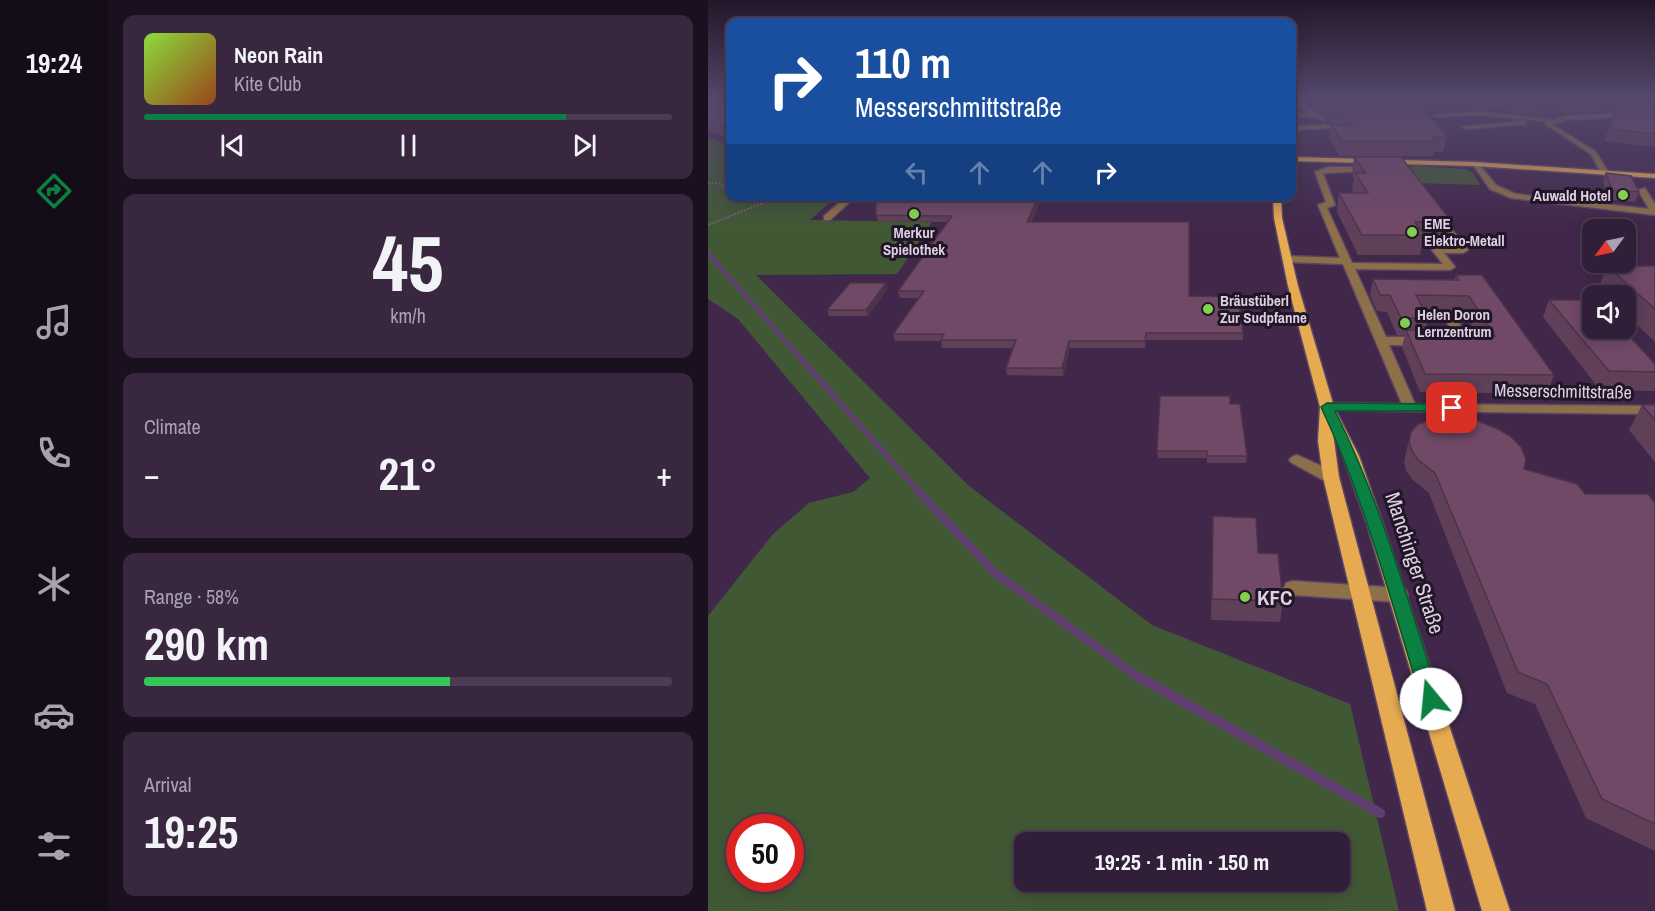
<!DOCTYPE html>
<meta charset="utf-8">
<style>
body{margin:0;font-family:"Archivo Narrow",sans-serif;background:#392740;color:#f1f3f6;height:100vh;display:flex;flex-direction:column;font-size:22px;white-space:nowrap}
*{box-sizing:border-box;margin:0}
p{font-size:20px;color:#a8a2ae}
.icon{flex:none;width:33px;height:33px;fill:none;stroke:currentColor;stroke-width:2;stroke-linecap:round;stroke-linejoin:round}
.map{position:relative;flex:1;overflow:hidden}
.drawer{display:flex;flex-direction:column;gap:15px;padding:15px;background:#1b101f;width:600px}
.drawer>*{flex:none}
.hud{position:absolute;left:18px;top:18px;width:570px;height:183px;border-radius:12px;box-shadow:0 3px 15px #0003,0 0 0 2px #4c3c53;background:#1a4fa0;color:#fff;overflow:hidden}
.needle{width:39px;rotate:237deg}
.buttons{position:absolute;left:874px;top:219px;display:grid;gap:12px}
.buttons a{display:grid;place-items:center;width:54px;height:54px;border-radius:12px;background:#311e38;box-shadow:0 3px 15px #0003,0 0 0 2px #4c3c53;font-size:30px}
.speed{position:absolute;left:18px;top:814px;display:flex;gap:12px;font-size:30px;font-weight:700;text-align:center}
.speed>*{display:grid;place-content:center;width:78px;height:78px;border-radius:50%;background:#311e38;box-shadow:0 3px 15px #0003,0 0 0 2px #4c3c53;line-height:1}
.speed .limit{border:9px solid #d22;background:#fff;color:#111}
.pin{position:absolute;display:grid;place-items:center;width:51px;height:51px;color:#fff;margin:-26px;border-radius:12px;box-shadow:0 3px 9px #0006}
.me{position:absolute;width:66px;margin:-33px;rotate:343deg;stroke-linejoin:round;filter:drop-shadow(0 0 4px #0008)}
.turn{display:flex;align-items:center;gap:21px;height:126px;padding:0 30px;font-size:27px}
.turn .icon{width:78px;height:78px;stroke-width:2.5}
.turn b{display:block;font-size:42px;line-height:51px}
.lanes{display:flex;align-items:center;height:57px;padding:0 30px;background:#0003;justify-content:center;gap:30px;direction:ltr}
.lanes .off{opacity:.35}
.big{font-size:45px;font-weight:700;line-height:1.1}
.drawer .widget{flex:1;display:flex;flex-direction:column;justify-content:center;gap:9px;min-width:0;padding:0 21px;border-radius:12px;background:#392740}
.drawer .dial{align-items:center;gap:0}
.dial b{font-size:78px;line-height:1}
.song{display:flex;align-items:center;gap:18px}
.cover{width:72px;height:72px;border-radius:9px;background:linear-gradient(135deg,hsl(90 70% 55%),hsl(20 70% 35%))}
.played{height:6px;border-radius:3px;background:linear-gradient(90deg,#0b8043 80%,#4c3c53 80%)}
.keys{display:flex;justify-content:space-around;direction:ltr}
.heat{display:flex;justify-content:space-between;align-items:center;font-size:33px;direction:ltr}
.charge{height:9px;border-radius:4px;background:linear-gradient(90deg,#34c759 58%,#4c3c53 0)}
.trip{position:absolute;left:306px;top:832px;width:336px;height:60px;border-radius:12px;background:#311e38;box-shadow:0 3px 15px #0003,0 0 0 2px #4c3c53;font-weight:700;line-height:60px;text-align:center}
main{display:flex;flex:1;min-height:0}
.tab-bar{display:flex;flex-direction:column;width:108px;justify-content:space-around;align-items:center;background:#140c16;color:#a8a2ae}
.tab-bar .icon{width:42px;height:42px}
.tab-bar .on{color:#0b8043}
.tab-bar b{font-size:27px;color:#f1f3f6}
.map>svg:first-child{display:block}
.green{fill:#415835;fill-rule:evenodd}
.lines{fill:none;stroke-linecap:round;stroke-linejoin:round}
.stream-far3{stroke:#613e70;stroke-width:4.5}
.stream-far2{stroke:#613e70;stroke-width:5}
.stream-far1{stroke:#613e70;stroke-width:8}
.stream{stroke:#613e70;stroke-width:10}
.minor-casing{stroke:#5d4667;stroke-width:3}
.major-casing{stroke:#5d4667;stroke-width:3}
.path{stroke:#745e7d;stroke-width:2;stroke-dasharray:2 1.5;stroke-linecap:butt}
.minor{fill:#8d7047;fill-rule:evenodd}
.major{fill:#e6aa50;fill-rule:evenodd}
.wall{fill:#603f59;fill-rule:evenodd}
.shaded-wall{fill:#4e3348}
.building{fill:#704967;stroke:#4e3348;stroke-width:1.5}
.route{fill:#0b8043;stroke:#07532c;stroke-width:1.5}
.poi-dot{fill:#82d050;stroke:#211626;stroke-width:2}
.labels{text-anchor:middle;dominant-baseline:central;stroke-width:6;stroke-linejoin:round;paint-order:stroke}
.far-poi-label{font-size:15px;font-weight:bold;fill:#decfe5;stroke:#211626;text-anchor:start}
.street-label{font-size:18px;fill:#decfe5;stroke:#211626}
.near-street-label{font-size:21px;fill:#decfe5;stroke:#211626}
.near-poi-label{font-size:21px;font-weight:bold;fill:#decfe5;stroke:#211626;text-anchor:start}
</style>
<main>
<nav class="tab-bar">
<b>19:24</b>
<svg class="icon on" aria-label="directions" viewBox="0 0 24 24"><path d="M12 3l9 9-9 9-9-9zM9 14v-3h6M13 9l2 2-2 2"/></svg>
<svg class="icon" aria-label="music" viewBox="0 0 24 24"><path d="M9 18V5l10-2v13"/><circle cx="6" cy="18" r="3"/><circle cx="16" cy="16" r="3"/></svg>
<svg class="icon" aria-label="phone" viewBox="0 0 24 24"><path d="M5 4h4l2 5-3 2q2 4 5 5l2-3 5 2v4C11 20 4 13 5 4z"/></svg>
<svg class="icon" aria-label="climate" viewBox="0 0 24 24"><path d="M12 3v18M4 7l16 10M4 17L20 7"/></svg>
<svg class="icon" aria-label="car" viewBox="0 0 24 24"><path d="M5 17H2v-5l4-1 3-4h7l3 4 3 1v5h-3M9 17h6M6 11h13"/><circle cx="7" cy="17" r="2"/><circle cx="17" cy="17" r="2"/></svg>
<svg class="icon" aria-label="filters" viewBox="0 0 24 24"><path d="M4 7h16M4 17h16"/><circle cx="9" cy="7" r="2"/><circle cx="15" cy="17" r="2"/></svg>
</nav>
<section class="drawer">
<div class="widget">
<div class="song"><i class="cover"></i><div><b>Neon Rain</b><p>Kite Club</p></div></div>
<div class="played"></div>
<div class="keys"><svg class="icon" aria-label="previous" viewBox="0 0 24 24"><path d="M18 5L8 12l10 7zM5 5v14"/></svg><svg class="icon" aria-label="pause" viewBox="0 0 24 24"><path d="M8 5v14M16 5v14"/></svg><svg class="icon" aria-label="next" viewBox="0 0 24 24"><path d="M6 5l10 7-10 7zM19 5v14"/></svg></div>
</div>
<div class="widget dial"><b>45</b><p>km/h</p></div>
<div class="widget"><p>Climate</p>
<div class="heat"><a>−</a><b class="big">21°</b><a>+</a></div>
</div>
<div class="widget"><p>Range · 58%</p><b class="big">290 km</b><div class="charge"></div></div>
<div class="widget"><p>Arrival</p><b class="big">19:25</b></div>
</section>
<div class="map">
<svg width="947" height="911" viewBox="0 0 947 911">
<rect width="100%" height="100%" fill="#41284b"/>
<path class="green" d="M0,138L13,142L22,149V196L128,197L102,220L224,222L189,274L48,275L261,486L444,625L642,704L691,911H0V616L65,534L101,503L145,492L162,478L30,319L0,299ZM32,828H82V879H32ZM316,843H632V882H316Z
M706,166L758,169L765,173L772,185L710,183L701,168Z"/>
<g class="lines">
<path class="stream-far3" d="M0,253L87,352"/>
<path class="stream-far2" d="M86,351L211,492"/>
<path class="stream-far1" d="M210,491L287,573L426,674"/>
<path class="stream" d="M424,673L672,813"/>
<defs>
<path id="minor" d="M587,98L617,119V121L607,117H584L585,114L602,113L585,101Z
M768,111L845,120L858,116L947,111V115L858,120L844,124L888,152L901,173L897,175L893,173L883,154L837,124L838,121L768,115L728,117L725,115Z
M816,121L818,124L757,129L754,127Z
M624,125L626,128L584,130V126Z
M763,162H769L788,185L808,194L941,209L930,190L937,188L947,204V215L803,198L782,189Z
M620,167H664L668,169L664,171L615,173L627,205L619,208L644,263L735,264L724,250L726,248L748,247L726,218L730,215L733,216L760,250L755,253H736L747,267L742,270L647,269L678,337H716L722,341L716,345H681L707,404L947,406V414L614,410L612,407L619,403L694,404L635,264L579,262L574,259L579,256L632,258L610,205L618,202L607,172Z
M139,196L245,197L249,199L245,201L145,199L122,220H116V216Z
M743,316L747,317L762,341L760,344L743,345L737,341L739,338L748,337L737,319Z
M589,455L629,473L631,477L629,481H617L584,463L581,460L584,457Z
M585,581L691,588L698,590L700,595L698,600L691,602L585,595L578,593L576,588L578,583Z"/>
<path id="major" d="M584,157L766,162L947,174V178L766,166L584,161Z
M565,196H573L574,218L590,286L626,407L651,456L675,524L802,911H774L659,524L635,456L625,433L631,477L747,911H719L615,477L610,441L612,407L580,286L566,218Z"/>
</defs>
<use href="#minor" class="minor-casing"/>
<use href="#major" class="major-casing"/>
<path class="path" d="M0,183H11L22,191
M26,196L37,200L78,196
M0,225L65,199"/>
<use href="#minor" class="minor"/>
<use href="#major" class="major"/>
</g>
<path class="wall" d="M0,98H22V139L0,130Z
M599,98H947L945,106H947V147L896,141L908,111L851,113L844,111L832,116L804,113L796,109H768L718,112L739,137L735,152H726L725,156H632L621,139L623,125H626L598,103Z
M646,157L744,222L740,242H714L712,255H650L629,212L631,193H646L644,191L646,178L644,174Z
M898,173L931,192L927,202L901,199L895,182Z
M267,196H280L278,200L283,202L335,196L323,222L481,296L535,333V340H438L437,348H362L355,376L299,375L298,368L305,348H234L233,341H187L185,334L211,298H192L190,291L240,222L170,221L168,215L225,200Z
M899,266H947V342L918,314V296H899L891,287Z
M748,275L846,375L839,394L712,392L694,347L697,335H689L679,312L669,311L662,295L665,279L746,280ZM717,312L756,313L771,336L729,335L717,330L720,318Z
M180,288L160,316H121L119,310Z
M841,300L947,364V388L946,391L892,390L835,317Z
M522,404L539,456L538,463H499V458H450L449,451Z
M934,405H947V462L921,430Z
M703,432L816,469L877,494L947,503V851L878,818L827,704L799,693L721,493L705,480L698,471L696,461Z
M505,516L550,553L575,601L572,622L503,620Z"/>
<path class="shaded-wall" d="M739,98H771L768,109L706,113L708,101Z
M848,98L844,111L832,116L836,103Z
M331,196H335L319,228V222Z
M178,283L180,288L160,316L158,310Z
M361,341L362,348L355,376L354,368Z"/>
<path class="building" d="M0,98H16L19,99V98H22V128L0,120Z
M610,98H739L708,101L739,137H725L728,141H634L623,125H646Z
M803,98H847L836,103L808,100Z
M849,98H901L855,100Z
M947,106V134L901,129L909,108Z
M646,157H693L744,222H707L716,235H654L631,193H660L647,173H658Z
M898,173L923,176L931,192L904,190Z
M267,196H276L275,198L283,202L288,196H331L319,222H481V296L530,297L535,333H438L437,341H361L354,368H298L308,340H233L236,334H185L216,291H190L244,216L168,215V199L225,200L228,197H265Z
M899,266H947V309Z
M748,275H774L846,375L717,374L698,330H726L729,335L787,336L761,296L708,295L720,318H693L682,295H672L665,279L751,280Z
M142,283H178L158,310H119Z
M841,300H885V328H914L947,364V372L901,371Z
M452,396H522V404H532L539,456H499V451H449Z
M934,405H947V420Z
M734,417L765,419L790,429L802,436L813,447L818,459L816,469L869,484L877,494H940L947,503V824L894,799L839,684L810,672L727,473L710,460L704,451L701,442L703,432L710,424Z
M505,516L548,518L550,553L570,554L575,601L504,599Z"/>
<linearGradient id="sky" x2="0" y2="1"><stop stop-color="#241629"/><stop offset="0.43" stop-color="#54486c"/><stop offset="1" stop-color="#54486c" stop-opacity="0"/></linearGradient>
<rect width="947" height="226" fill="url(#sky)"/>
<path class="route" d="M619,403L744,404L751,408L744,411H627C673,502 700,602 732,699L730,706L723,708L716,706L713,699C683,601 657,500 613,407Z"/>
<g class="poi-dot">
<circle cx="915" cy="195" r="6"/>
<circle cx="206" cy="214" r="6"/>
<circle cx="704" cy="232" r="6"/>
<circle cx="500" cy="309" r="6"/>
<circle cx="697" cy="323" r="6"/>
<circle cx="537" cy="597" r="6"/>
</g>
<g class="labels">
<g class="far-poi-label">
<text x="903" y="195" text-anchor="end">Auwald Hotel</text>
<text x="716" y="223">EME<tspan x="716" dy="17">Elektro-Metall</tspan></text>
<text x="206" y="232" text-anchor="middle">Merkur<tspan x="206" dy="17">Spielothek</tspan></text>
<text x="512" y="300">Bräustüberl<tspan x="512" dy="17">Zur Sudpfanne</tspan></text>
<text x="709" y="314">Helen Doron<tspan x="709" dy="17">Lernzentrum</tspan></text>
</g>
<g class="street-label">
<text transform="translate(855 391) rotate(1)">Messerschmittstraße</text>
</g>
<g class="near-street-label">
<text transform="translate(707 563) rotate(72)">Manchinger Straße</text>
</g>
<g class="near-poi-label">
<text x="549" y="597">KFC</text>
</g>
</g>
</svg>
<div class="buttons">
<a><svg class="needle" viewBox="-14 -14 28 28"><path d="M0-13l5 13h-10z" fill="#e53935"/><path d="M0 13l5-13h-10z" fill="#a8a2ae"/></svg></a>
<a><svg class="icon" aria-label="sound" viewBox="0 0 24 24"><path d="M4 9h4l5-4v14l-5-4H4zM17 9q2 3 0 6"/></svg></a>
</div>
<div class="speed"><div class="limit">50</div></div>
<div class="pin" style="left:744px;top:408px;background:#d93025"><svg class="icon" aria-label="arrive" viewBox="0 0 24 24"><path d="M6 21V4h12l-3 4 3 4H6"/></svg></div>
<svg class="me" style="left:723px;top:699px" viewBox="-20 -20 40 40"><circle r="19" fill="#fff"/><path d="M0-13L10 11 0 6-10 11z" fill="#0b8043"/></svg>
<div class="trip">19:25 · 1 min · 150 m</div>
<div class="hud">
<div class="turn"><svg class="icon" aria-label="right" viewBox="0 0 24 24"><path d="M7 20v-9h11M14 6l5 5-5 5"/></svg><div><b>110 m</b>Messerschmittstraße</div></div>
<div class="lanes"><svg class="icon off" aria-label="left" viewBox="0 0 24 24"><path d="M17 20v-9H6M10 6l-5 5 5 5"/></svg><svg class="icon off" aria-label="ahead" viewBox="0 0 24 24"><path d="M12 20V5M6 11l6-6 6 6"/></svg><svg class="icon off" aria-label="ahead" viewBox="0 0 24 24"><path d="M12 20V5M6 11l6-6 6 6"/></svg><svg class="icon" aria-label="right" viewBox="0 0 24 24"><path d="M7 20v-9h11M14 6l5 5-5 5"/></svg></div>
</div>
</div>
</main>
